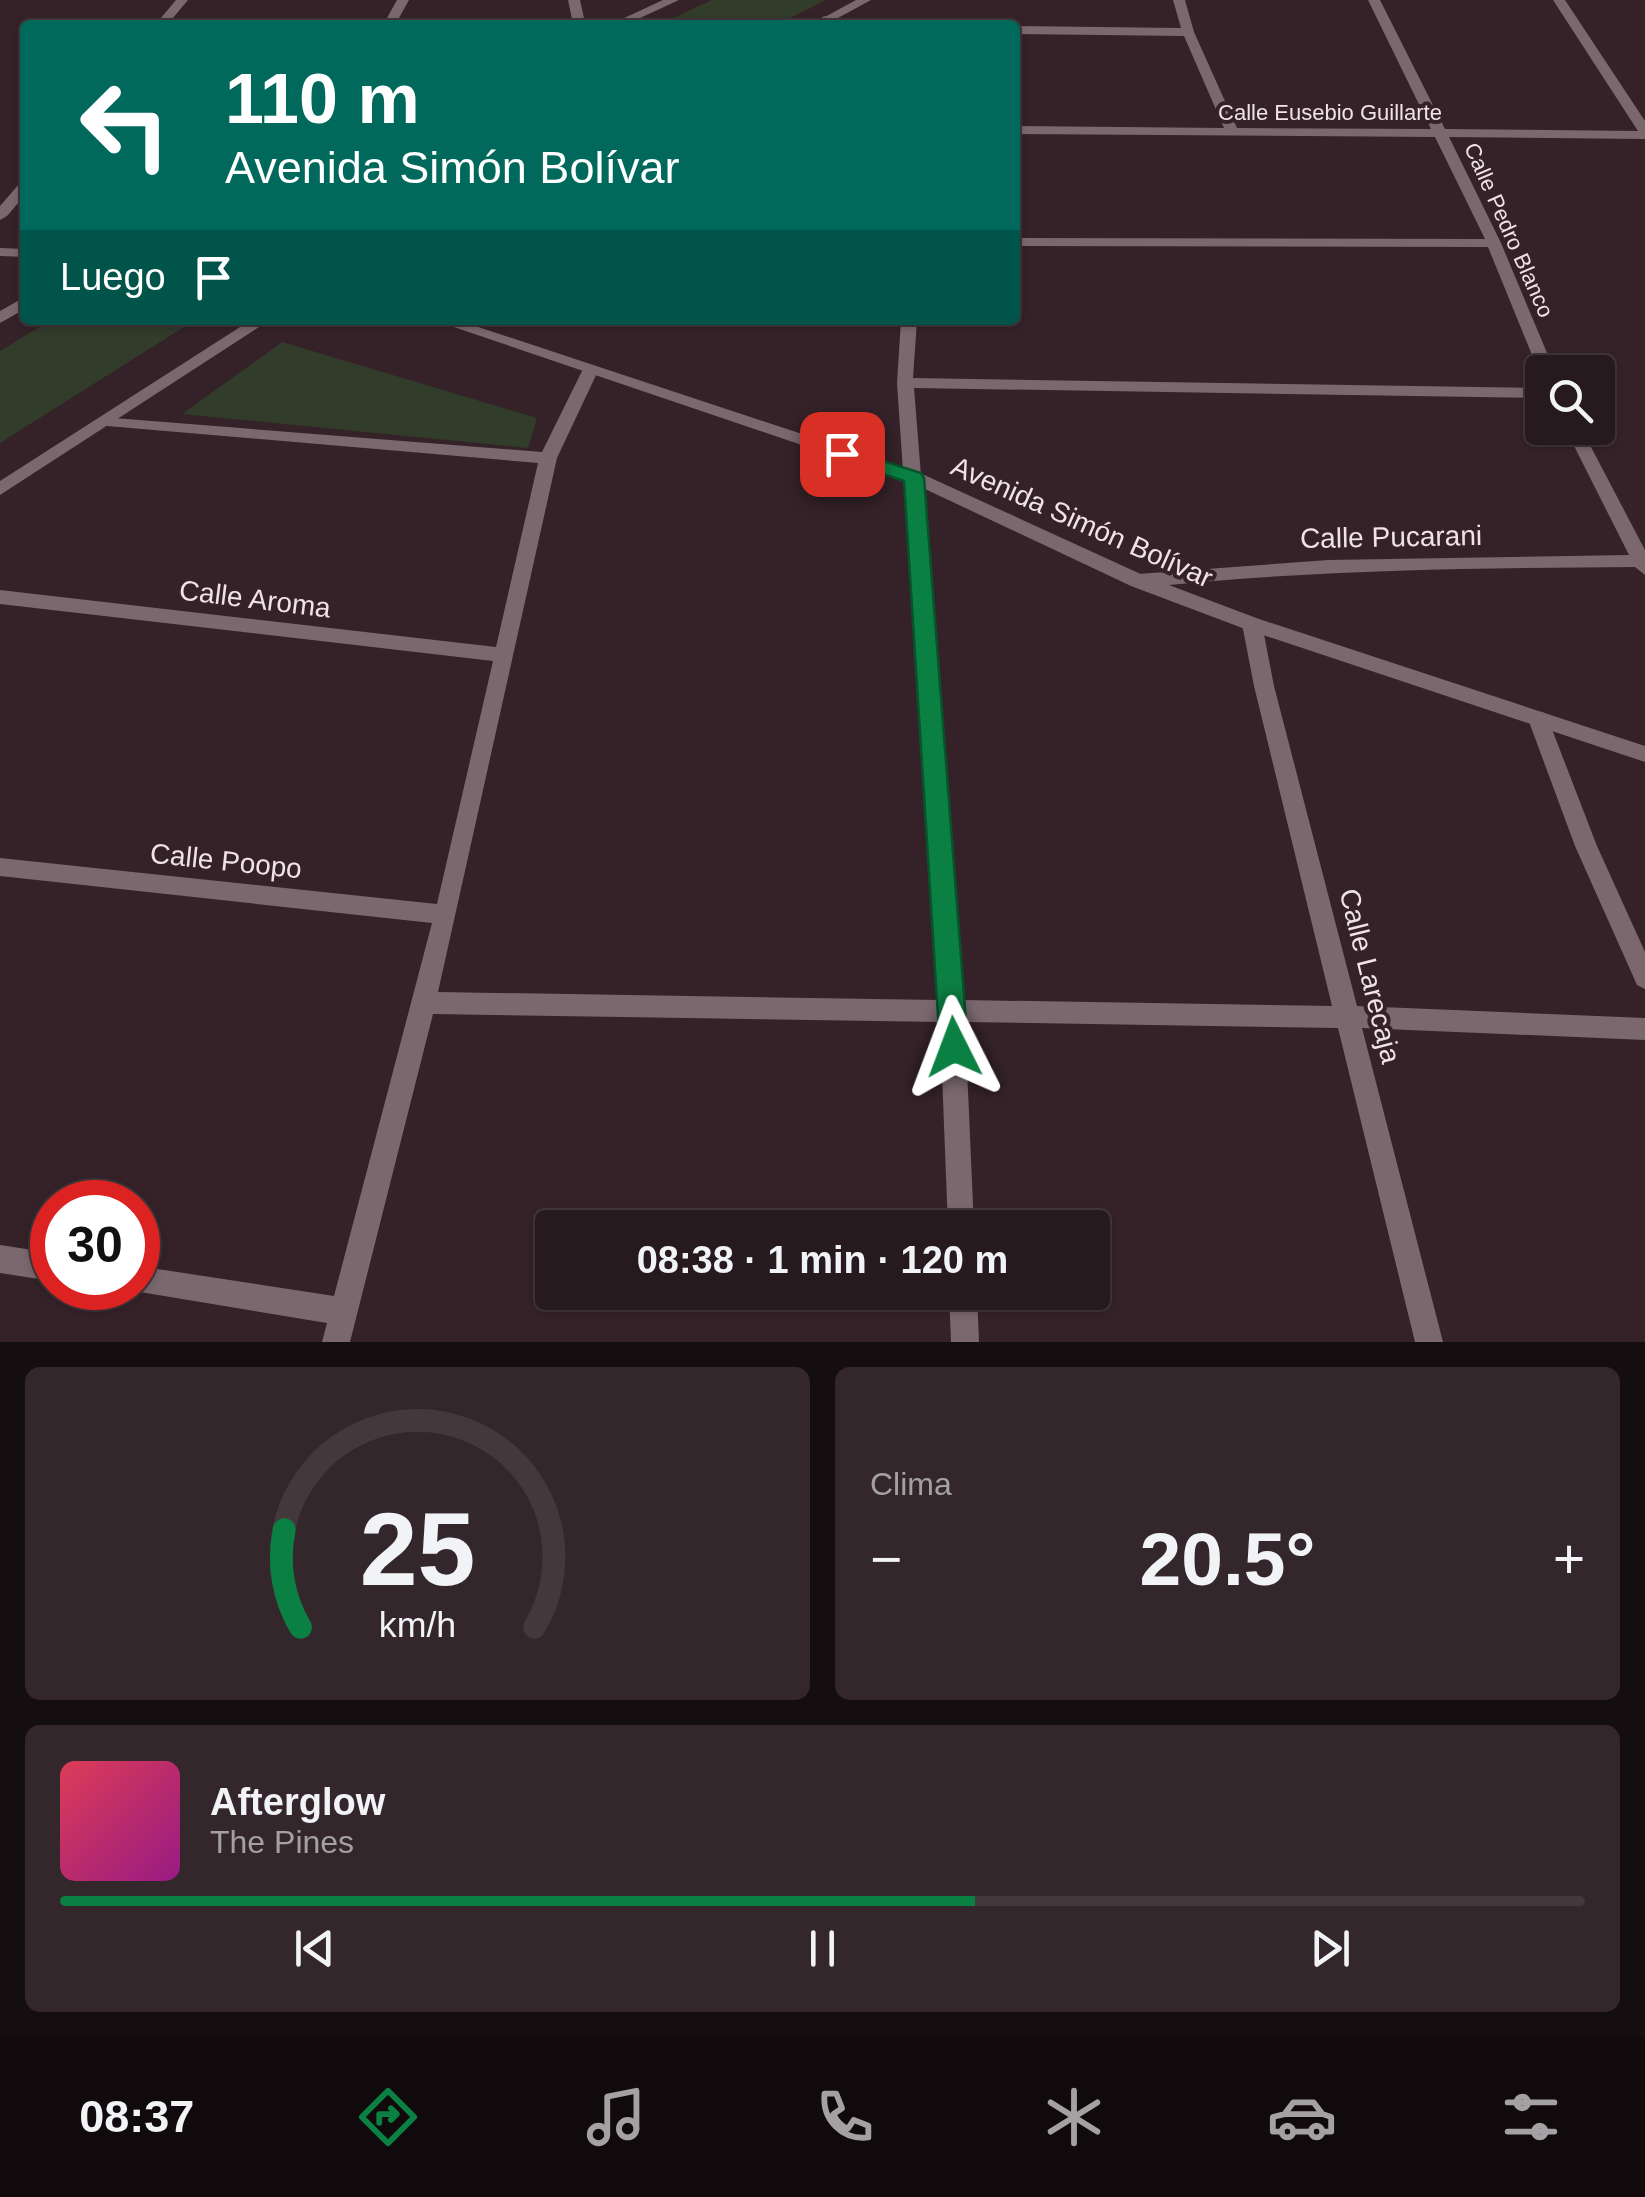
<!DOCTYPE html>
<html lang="es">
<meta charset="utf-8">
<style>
body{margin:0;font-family:Arial,sans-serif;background:#33272b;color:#f1f3f6;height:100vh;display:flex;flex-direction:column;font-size:38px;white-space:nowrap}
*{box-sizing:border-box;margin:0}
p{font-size:32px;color:#a4a1a4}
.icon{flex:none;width:55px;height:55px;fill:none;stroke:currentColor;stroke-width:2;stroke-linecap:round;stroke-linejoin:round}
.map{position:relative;height:1342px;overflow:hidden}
.sheet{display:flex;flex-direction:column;gap:25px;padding:25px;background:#150e10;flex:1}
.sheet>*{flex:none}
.top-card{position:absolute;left:20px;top:20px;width:1000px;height:305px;border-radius:10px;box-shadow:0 2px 8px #0004,0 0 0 2px #43383c;background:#00695c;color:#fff;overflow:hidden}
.controls{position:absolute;left:1525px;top:355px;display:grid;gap:20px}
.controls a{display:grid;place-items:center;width:90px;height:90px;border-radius:10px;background:#271a1e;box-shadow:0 2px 8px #0004,0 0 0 2px #43383c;font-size:50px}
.speed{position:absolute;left:30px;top:1180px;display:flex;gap:20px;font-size:50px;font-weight:700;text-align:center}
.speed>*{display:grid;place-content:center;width:130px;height:130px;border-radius:50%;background:#271a1e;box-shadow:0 2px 8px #0004,0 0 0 2px #43383c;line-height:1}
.speed .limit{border:15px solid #d22;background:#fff;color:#111}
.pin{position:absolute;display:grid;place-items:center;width:85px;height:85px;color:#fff;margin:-42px;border-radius:20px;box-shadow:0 5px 15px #0006}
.me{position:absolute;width:110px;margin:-55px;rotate:357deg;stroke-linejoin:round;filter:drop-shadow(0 0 8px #0008)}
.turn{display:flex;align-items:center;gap:35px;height:210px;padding:0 40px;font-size:45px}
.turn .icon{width:130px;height:130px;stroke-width:2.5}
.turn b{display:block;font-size:70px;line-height:85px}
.then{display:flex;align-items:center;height:95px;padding:0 40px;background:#0003;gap:20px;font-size:38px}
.big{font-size:75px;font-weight:700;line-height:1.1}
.sheet .widget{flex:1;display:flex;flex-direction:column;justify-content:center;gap:15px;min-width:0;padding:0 35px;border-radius:15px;background:#33272b}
.sheet .dial{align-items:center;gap:0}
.dial svg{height:260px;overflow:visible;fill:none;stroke:#43383c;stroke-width:7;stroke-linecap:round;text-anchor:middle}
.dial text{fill:#f1f3f6;stroke:none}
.song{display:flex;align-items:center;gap:30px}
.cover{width:120px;height:120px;border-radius:15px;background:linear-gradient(135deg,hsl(350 70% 55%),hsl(310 70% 35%))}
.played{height:10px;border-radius:5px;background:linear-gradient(90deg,#0b8043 60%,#43383c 60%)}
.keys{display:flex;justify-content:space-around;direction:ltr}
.heat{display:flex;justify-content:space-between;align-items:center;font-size:55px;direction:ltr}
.sheet .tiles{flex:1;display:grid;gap:25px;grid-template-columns:1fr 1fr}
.widget:last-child{grid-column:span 2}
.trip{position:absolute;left:535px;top:1210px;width:575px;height:100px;border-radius:10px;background:#271a1e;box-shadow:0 2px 8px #0004,0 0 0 2px #43383c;font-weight:700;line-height:100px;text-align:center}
.dock{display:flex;height:160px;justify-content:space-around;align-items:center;background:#100a0c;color:#a4a1a4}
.dock .icon{width:70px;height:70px}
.dock .current{color:#0b8043}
.dock b{font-size:45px;color:#f1f3f6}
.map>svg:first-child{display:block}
.green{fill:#323c2b}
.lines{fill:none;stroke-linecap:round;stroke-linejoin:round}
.minor{fill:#7a686e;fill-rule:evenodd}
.tertiary{fill:#7a686e;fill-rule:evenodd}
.route{fill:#0b8043;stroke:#07532c;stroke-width:2.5}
.labels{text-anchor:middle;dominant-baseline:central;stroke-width:8;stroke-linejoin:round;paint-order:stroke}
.far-street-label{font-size:22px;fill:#efe3e6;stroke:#342228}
.street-label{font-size:28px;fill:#efe3e6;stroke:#342228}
</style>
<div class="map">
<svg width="1645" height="1342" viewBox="0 0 1645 1342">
<rect width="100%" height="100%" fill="#342228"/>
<path class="green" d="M712,0H826L776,25H658Z
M51,320H195L0,443V351Z
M282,342L537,418L528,448L182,414Z"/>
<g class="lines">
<path class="minor" d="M176,0H188L167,25H155Z
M397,0H409L395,25H383Z
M568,0H580L584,18L590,25H577L572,19Z
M1173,0H1185L1194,32L1237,128L1431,129L1368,0H1380L1445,129L1638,131L1553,0H1565L1645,121V139L1449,137L1501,243L1555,372H1542V376L1539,372L1488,247L1015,246V238L1485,239L1435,137L1015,134V126L1224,128L1184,36L1015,34V26L1181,28Z
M826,16L861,25L822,23V17Z
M25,182V195L7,216L0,217V206L20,183Z
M901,320H917L913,378L1542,388V398L914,388L963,1000L1332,1006L1254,686L1242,624L1252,617L1262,624L1274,686L1357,1006L1645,1018V1040L1362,1028L1443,1342H1415L1338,1028L965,1022L974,1228H948L940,1022L433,1014L350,1342H322L327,1323L128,1290L138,1288V1266L334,1296L432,923L0,876V858L437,904L493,661L0,604V590L496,647L538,463L107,426L99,421L101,417L542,452L582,371L584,368H596L598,371L557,458L438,992L939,1000L897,383Z
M1565,428H1581L1645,550V575L1635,567C1469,568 1304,570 1138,588L1129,581L1138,574L1328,560L1629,555Z
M1538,711L1545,713L1548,719L1597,846L1645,952V989L1637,985L1575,846L1528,719L1531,713Z
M0,1245L52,1253V1281L0,1273Z
M949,1292H977L979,1342H951Z"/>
<path class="tertiary" d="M663,0H679L625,25H609Z
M856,0H871L825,25H810Z
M0,209L5,210L7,216L0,220Z
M0,248L25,249V257L0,256Z
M25,297V309L0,323V311Z
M251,320H270L0,495V481Z
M433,320H457L920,473L1145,576L1259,619L1645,746V762L1245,629L1131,586L908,481Z"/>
</g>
<path class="route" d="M842,448L921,473L924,478L968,1047L964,1056L954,1060L944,1056L940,1047L904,481L835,458L832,454Z"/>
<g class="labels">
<g class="far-street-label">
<text x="1330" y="112">Calle Eusebio Guillarte</text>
<text transform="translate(1509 230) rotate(66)">Calle Pedro Blanco</text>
</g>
<g class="street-label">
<text transform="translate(1082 522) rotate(24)">Avenida Simón Bolívar</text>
<text transform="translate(1391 537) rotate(-1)">Calle Pucarani</text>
<text transform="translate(255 599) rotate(7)">Calle Aroma</text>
<text transform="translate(226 861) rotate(6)">Calle Poopo</text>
<text transform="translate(1370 976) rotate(76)">Calle Larecaja</text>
</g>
</g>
</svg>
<div class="controls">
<a><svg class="icon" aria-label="search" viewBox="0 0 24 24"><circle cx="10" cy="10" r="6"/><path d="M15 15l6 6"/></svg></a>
</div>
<div class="speed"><div class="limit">30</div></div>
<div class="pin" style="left:842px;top:454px;background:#d93025"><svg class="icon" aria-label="arrive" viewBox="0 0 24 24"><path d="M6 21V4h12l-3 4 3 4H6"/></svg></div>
<svg class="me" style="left:954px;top:1047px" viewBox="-20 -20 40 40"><path d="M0-17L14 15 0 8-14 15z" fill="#0b8043" stroke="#fff" stroke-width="4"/></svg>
<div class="trip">08:38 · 1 min · 120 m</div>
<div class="top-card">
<div class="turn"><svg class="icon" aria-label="left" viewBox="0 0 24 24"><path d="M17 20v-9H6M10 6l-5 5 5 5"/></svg><div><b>110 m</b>Avenida Simón Bolívar</div></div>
<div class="then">Luego<svg class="icon" aria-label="arrive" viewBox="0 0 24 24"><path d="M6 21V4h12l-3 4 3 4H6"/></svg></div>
</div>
</div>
<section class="sheet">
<div class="tiles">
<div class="widget dial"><svg viewBox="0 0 100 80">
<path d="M14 69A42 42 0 1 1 86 69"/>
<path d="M14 69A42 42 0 0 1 9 39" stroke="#0b8043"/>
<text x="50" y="56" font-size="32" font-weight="700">25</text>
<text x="50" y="72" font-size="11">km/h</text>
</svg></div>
<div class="widget"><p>Clima</p>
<div class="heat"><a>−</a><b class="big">20.5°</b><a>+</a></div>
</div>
<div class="widget">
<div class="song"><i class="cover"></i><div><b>Afterglow</b><p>The Pines</p></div></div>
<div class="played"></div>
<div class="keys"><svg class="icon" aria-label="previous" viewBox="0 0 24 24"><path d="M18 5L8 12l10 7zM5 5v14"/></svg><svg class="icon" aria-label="pause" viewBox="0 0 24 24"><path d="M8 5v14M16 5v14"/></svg><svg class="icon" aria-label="next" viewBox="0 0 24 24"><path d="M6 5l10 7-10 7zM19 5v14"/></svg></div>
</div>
</div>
</section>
<nav class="dock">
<b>08:37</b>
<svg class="icon current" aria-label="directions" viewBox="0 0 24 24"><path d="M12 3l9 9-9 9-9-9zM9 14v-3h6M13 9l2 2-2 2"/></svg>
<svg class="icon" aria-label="music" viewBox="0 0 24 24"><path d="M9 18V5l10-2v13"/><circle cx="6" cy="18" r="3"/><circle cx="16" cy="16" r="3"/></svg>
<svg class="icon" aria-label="phone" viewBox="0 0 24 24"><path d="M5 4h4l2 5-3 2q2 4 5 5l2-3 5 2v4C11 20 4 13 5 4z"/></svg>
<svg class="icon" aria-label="climate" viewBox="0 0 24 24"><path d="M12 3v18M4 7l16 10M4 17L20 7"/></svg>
<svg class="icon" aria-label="car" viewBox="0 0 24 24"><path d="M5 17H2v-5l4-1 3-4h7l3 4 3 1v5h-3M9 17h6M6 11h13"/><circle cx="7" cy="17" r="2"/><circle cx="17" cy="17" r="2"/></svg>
<svg class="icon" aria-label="filters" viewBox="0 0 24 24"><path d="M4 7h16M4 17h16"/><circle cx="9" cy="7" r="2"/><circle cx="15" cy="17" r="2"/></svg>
</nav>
